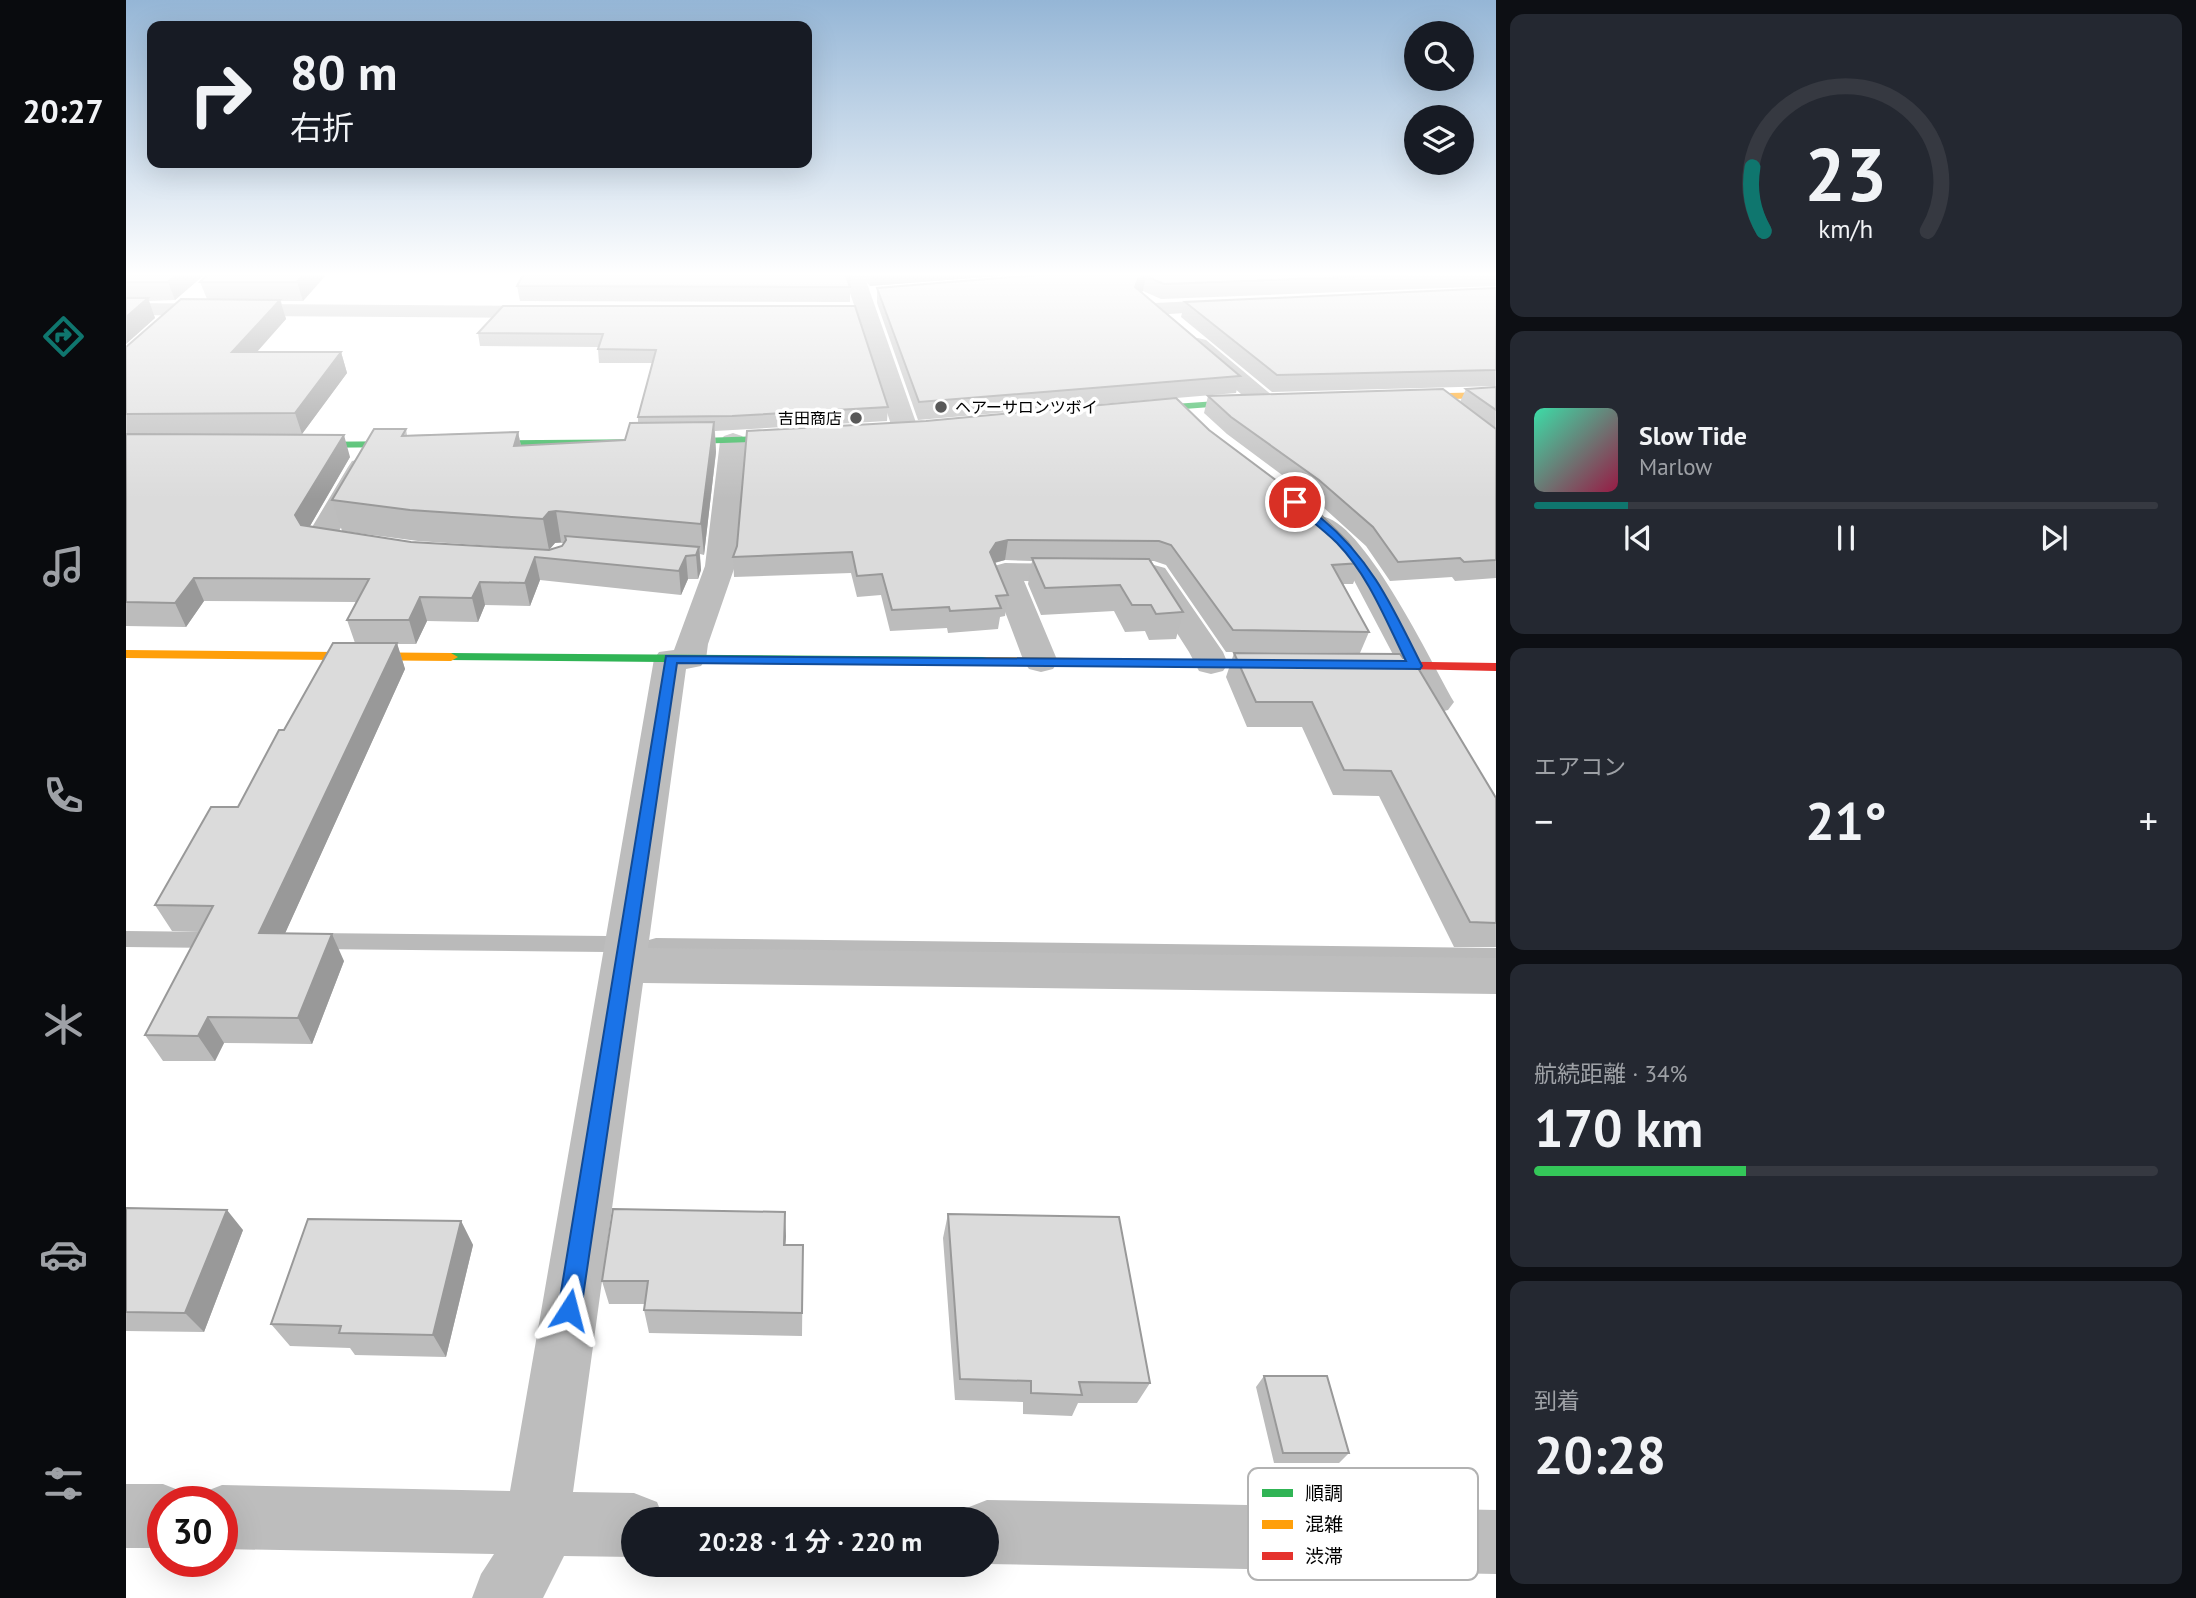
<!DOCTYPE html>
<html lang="ja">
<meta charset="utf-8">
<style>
body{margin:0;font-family:"PT Sans","Noto Sans JP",sans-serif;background:#242831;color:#f1f3f6;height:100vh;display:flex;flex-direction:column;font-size:26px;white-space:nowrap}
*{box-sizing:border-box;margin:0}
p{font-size:23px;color:#9ea1a6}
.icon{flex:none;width:38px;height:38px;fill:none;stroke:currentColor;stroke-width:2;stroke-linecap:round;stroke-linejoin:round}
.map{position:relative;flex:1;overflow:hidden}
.side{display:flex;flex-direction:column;gap:14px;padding:14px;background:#0d0f14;width:700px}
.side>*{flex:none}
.banner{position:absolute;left:21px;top:21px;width:665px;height:147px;border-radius:14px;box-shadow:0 7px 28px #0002;background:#171b24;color:#f1f3f6;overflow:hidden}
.tools{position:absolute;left:1278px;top:21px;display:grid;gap:14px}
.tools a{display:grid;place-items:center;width:70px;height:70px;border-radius:50%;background:#171b24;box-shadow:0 7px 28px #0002;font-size:35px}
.speed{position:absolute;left:21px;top:1486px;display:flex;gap:14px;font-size:35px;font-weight:700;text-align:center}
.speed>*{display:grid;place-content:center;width:91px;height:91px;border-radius:50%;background:#171b24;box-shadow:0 7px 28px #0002;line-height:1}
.speed .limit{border:10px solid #d22;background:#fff;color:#111}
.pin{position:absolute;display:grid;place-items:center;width:60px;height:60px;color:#fff;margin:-30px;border:4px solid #fff;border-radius:50%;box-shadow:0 2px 7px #0007}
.me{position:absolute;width:77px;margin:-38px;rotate:9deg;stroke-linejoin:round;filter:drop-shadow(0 0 5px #0008)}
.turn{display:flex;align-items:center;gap:24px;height:147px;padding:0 28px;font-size:32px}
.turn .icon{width:91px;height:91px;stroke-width:2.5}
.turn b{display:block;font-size:49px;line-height:60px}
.big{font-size:52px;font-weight:700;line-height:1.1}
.side .tile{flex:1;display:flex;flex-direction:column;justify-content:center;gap:10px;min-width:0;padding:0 24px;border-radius:14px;background:#242831}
.side .dial{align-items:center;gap:0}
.dial svg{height:182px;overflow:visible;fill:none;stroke:#363941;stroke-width:7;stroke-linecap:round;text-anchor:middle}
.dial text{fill:#f1f3f6;stroke:none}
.song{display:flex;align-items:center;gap:21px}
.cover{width:84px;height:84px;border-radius:10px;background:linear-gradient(135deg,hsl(160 70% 55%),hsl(340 70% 35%))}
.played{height:7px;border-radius:4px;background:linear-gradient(90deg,#0f766e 15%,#363941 15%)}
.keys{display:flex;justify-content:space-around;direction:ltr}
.heat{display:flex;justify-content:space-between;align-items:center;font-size:38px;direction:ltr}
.charge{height:10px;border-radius:5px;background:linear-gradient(90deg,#34c759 34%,#363941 0)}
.trip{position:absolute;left:495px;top:1507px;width:378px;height:70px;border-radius:35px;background:#171b24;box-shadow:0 7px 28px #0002;font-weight:700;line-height:70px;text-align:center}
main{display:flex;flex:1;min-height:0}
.dock{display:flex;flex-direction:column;width:126px;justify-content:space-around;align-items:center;background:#090b0e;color:#9ea1a6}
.dock .icon{width:49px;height:49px}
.dock .on{color:#0f766e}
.dock b{font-size:32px;color:#f1f3f6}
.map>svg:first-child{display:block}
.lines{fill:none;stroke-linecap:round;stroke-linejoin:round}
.stream{fill:#bababa;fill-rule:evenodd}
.street{fill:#bdbdbd;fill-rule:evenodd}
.fast{fill:#30b455;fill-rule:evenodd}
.slow{fill:#ff9f0a;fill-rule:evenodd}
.jam{fill:#e5322d;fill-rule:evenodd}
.wall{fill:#bcbcbc}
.shaded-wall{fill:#999}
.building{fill:#dbdbdb;stroke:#999;stroke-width:2}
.route{fill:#1a73e8;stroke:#114b97;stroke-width:2}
.poi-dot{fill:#595959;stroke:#fff;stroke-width:2.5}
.labels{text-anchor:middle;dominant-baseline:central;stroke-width:7;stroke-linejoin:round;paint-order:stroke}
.far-poi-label{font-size:16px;fill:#000;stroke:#fff;text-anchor:start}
.key{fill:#fff;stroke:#b2b2b2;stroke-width:2}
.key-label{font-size:19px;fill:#000}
</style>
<main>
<nav class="dock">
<b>20:27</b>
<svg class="icon on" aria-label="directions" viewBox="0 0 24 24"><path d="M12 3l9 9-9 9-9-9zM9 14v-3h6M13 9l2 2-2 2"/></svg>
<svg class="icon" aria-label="music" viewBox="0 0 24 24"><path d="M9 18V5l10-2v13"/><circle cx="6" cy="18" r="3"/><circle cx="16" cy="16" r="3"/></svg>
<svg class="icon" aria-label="phone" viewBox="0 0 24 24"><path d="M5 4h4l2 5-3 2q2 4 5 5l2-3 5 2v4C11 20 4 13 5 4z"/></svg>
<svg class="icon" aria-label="climate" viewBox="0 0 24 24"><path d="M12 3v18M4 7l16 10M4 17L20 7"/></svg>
<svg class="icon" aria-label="car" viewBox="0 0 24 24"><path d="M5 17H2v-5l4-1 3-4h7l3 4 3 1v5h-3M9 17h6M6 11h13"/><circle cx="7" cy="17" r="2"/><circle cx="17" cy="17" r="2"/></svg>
<svg class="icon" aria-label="filters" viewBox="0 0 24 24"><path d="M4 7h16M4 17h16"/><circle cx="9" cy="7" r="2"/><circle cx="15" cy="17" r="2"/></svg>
</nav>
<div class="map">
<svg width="1370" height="1598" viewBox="0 0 1370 1598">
<rect width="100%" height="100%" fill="#fff"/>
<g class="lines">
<path class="stream" d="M0,931L92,932L99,935L102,940L99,945L92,948L0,947Z
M187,933L481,936L488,938L491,944L488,950L481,952L187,949L180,946L177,941L180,936Z
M530,938L1370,948V964L530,954L523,952L520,946L523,940Z"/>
<path class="street" d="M718,275H738L793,431L789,436L780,439L771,436L767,431L731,318L678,319L670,318L667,313L670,308L678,307L728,305Z
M1111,299L1118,301L1121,305L1118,309L1029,315L1022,313L1018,309L1022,305L1029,303Z
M0,303L425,306L433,307L436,312L433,317L425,318L0,315Z
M1072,338L1080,340L1147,396L1150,401L1147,406L1138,408L1129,406L1064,350L1061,345L1064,340Z
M607,433L616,436L620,441L609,566L582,644L580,659L575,666L560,669L522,948L1370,958V994L517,983L447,1492L508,1493L531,1502L538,1519H508V1557L438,1556L417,1598H346L355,1574L368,1554L96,1549V1502H70L73,1494L96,1485L384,1491L528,659L533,652L548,650L579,566L594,441L598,436Z
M235,459L244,461L248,467L212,533L243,539L248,545L243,551L233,554L184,545L179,539L222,467L226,461Z
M1199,517C1241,528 1305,662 1328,702L1322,710L1310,713L1298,710L1292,702L1222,569L1185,526L1189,520Z
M879,563L957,564L968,567L972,573L968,579L957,582L898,581L932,662L927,669L915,672L903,669L898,662L864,572L868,566Z
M1028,565L1039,568L1097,652L1102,664L1097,671L1085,674L1073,671L1063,652L1013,574L1017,568Z
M0,1484H37L60,1493L63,1502H37V1548H0Z
M861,1500L1370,1510V1574L861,1564V1519H834L838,1509Z"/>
<path class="fast" d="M1134,398L1138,399V403L1005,413L1000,410L1005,407Z
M673,435L677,436V440L541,445L167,448L162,445L167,442L541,439Z
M325,653L861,657L868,661L861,665L320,660L318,657L320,654Z"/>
<path class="slow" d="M1370,392V398L1274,400L1269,397L1274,394Z
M0,650L325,653L332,657L325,661L0,658Z
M861,657L1156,660L1163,664L1156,668L856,664L854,661L856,658Z"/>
<path class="jam" d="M1238,661L1370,663V671L1233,668L1231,665Z"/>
</g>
<path class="wall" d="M0,275H78L49,300L23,301L29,318L0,344Z
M200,275L177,301H155L160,319L131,352H215L221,373L176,434L87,435L224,457L184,526L285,542L423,550L436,546L439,543H429L423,550L292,541L216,531L206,500L280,429L281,435L392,432L395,446L499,440L512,423V417L526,363H473L472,349V347L354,346L352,333L377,306L762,407L761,421L589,431L590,452L578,555L574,554L575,570L572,579H562L555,595L414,580L404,606L359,605L352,622L301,621L290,644H271L279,669L159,933L218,961L186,1044L98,1043L89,1061H37L19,1035L73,932L46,931L29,905L112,807L158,730L229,643L221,620L230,602L78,601L60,627L0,626V347L81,299L74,282Z
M397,275H885L744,286L739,280H725L723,283L724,287V302L394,301L391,286Z
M912,275H1370V286L1035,299L1017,291L1016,292L1114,376L1110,393L1050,398L1083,430L1235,563L1227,584H1217L1243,632L1234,653L1100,652L1040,565L1028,561H1025L1057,612L1050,639L1023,640L1019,631L999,632L988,611L915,615L902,584L906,561L879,560L869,563L882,595L879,616L874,617L872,629L822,633L821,628L764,631L755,595L731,597L725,573L608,577L607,557L800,421L1044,398L792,420L751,303V288Z
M1370,288V386L1146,392L1055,317L1059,302Z
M1370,387V578L1329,581L1326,577L1264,581L1240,546L1187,498L1101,434L1078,413L1082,396L1334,402L1340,389Z
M1108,653L1370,798V947H1328L1253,796L1207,795L1176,727H1121L1100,677Z
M0,1208L117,1230L78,1332L0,1331Z
M822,1214L1024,1383L1011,1403H952L946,1416L897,1414V1402L829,1400L817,1238Z
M335,1221L347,1245L320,1357L229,1355L224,1348L164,1346L145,1324Z
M660,1236L659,1245H677L676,1336L523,1333L518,1310L519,1304H483L476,1281Z
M1138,1376L1223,1453L1213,1463H1148L1130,1387Z"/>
<path class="shaded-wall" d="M50,275H78L49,300L42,282Z
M177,275H200L177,301L171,282Z
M720,275H725V280L719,288Z
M745,275H885L744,286Z
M1020,276L1017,291L1009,294V287L1012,279Z
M22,298L29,318L0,344V317Z
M154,300L160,319L113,372L106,352Z
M215,352L221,373L176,434L169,413Z
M588,422L590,452L578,555L575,524Z
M392,432L398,461L388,446Z
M218,435L224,457L177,538L169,515Z
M430,511L435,542L429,543L423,550L417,519L423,512Z
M882,540L879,560L867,563L864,552L870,543Z
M573,547L575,570L572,579L570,555Z
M560,556L562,579L555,595L553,571Z
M409,557L414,580L404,606L399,583Z
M68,578L78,601L60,627L49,603Z
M354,582L359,605L352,622L346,598Z
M294,597L301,621L290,644L283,620Z
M271,643L279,669L147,960L133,933Z
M206,934L218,961L186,1044L172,1018Z
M82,1017L98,1043L89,1061L72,1036Z
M101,1210L117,1230L78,1332L59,1313Z
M659,1212L660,1236L658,1269V1245Z
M335,1221L347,1245L320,1357L307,1335Z"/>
<path class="building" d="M0,275H50L42,282H0Z
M81,275H177L171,282H74Z
M397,275H720L724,287L391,286Z
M912,275H1280L1038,284L1020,276L1012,279L1009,287L1114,376L793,402L751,288Z
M1370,288V370L1151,375L1059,302Z
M0,298H22L0,317Z
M55,299L154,300L106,352H215L169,413L0,414V347Z
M377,306H729L762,407L606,416L512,417L530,350L472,349L477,334L352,333Z
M1370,387V410L1340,389Z
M1317,389L1370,429V560L1338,562L1334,558L1272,562L1247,527L1193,480L1105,417L1082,396Z
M1050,398L1083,430L1191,511L1222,542L1235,563L1206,565L1243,632L1107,630L1045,545L1033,541L882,540L870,543L864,552L882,595L870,596L875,608L824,611L823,607L766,610L756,574L731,576L726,552L607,557L611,546L621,431L800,421Z
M588,422L575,524L430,511L423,512L417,519L284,510L206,500L248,429H280L276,436L392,432L388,446L499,440L504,423Z
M0,434L218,435L169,515L175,525L285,542L423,550L436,546L440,540L439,536L573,547L570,555L560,556L553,571L409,557L399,583L354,582L346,598L294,597L283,620H221L243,579L68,578L49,603L0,602Z
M906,558L1023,559L1057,612L1030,614L1025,605H1006L994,585L919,588Z
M207,643H271L133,933L206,934L172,1018L82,1017L72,1036L19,1035L87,906L29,905L85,807H112L153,730H158Z
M1108,653L1274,654L1277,658H1286L1370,798V923L1344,922L1265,771L1218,770L1186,702H1130Z
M0,1208L101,1210L59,1313L0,1312Z
M487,1209L659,1212L658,1245H677L676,1313L518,1310L522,1281H476Z
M822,1214L993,1217L1024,1383L953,1382L956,1395L905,1393V1381L834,1379Z
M182,1219L335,1221L307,1335L213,1333L215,1326L145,1324Z
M1138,1376H1201L1223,1453H1157Z"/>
<linearGradient id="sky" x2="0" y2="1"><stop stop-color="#95b6d6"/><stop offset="0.55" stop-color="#fff"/><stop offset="1" stop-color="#fff" stop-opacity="0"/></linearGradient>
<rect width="1370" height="499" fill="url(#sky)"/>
<path class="route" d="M1169,498C1179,502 1187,511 1195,518C1246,560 1267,608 1296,666L1294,669L551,663L455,1310L452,1319L443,1322L435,1319L432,1310L540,656L1280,661C1260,621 1243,576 1211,543C1197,529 1180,517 1165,504L1163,502Z"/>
<g class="poi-dot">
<circle cx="815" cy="407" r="7"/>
<circle cx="730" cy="418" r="7"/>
</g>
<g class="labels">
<g class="far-poi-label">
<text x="829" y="407">ヘアーサロンツボイ</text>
<text x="716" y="418" text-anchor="end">吉田商店</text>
</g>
</g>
<rect x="1122" y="1468" width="230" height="112" rx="10" class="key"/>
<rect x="1136" y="1489" width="31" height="8" fill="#30b455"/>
<rect x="1136" y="1520" width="31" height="9" fill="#ff9f0a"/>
<rect x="1136" y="1552" width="31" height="8" fill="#e5322d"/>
<g class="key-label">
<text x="1179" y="1500">順調</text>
<text x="1179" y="1531">混雑</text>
<text x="1179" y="1563">渋滞</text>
</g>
</svg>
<div class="tools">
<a><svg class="icon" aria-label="search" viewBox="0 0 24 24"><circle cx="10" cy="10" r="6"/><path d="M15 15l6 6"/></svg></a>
<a><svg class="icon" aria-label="layers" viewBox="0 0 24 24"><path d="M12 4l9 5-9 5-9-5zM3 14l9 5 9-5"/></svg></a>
</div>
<div class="speed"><div class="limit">30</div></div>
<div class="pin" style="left:1169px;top:502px;background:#d93025"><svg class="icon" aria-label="arrive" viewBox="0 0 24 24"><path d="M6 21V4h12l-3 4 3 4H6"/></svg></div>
<svg class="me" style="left:443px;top:1310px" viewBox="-20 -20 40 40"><path d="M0-17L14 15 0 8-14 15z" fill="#1a73e8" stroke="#fff" stroke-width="4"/></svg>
<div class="trip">20:28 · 1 分 · 220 m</div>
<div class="banner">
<div class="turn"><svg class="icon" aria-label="right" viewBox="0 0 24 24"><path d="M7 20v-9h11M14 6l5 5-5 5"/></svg><div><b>80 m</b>右折</div></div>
</div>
</div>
<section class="side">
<div class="tile dial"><svg viewBox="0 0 100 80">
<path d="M14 69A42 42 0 1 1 86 69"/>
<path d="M14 69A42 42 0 0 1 9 41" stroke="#0f766e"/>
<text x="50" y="56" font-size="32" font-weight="700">23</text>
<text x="50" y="72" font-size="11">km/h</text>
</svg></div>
<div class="tile">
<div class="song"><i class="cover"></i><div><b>Slow Tide</b><p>Marlow</p></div></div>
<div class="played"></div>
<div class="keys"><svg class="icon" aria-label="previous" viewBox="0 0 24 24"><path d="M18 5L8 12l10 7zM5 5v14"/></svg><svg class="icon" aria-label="pause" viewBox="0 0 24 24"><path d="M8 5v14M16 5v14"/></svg><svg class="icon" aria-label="next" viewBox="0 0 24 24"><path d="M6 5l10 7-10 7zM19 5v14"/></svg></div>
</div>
<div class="tile"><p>エアコン</p>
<div class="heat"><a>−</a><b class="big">21°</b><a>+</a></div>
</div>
<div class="tile"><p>航続距離 · 34%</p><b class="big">170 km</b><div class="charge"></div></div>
<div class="tile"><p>到着</p><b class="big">20:28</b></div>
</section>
</main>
